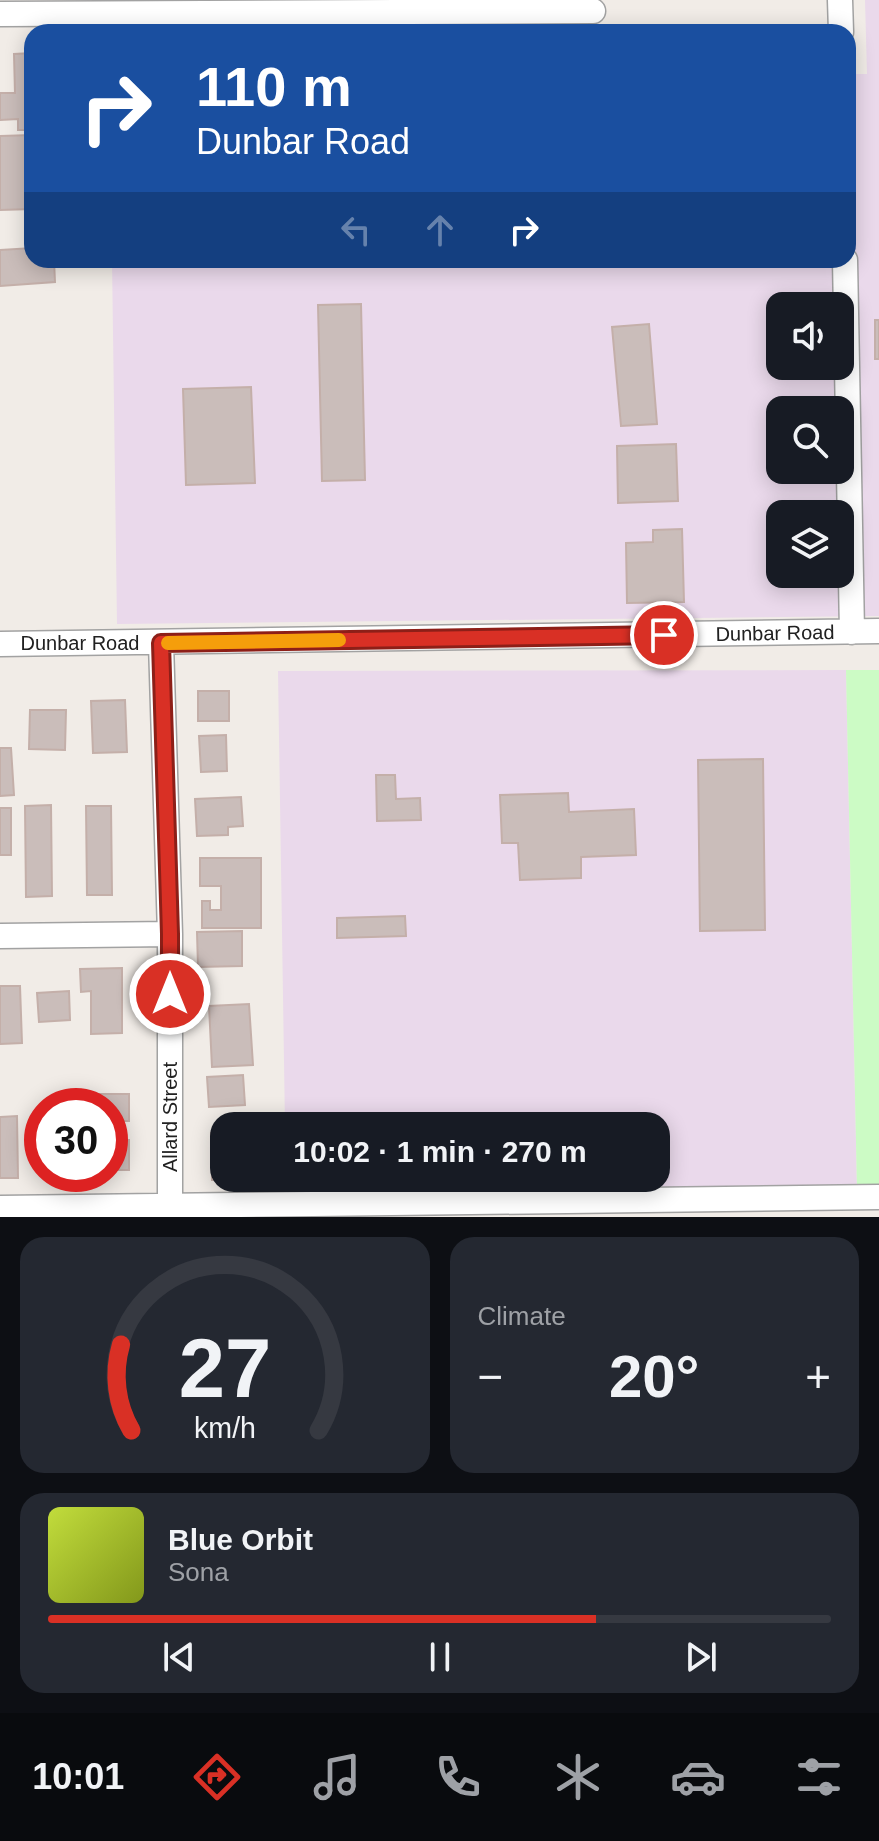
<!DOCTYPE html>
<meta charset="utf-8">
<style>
body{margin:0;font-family:Arial,sans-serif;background:#242831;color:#f1f3f6;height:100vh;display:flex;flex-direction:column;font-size:30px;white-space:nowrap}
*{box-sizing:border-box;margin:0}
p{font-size:26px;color:#9ea1a6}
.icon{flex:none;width:44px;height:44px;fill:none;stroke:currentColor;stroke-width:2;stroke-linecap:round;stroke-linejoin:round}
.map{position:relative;height:1217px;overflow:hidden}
.panel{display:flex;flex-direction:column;gap:20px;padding:20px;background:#0d0f14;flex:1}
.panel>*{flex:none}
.hud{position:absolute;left:24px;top:24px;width:832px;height:244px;border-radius:24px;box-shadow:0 4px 20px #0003;background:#1a4fa0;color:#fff;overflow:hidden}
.buttons{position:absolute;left:766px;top:292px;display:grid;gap:16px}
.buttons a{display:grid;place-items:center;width:88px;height:88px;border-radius:16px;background:#171b24;box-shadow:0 4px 20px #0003;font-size:40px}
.speed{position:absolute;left:24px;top:1088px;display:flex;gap:16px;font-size:40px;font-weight:700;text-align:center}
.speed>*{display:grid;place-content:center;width:104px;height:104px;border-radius:50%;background:#171b24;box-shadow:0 4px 20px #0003;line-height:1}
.speed .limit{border:12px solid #d22;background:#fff;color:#111}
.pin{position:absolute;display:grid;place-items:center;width:68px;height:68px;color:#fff;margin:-34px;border:4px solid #fff;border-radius:50%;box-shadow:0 2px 8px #0007}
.me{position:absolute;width:88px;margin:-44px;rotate:0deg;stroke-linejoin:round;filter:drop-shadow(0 0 6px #0008)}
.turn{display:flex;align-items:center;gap:28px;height:168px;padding:0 40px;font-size:36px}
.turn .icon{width:104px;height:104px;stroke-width:2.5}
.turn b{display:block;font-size:56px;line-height:68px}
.lanes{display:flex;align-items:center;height:76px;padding:0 40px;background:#0003;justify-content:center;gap:40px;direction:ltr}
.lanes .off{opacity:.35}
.big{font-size:60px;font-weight:800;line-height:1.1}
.panel .card{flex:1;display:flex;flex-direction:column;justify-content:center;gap:12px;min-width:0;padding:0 28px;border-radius:24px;background:#242831}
.panel .dial{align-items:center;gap:0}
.dial svg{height:208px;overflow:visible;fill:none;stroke:#363941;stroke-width:7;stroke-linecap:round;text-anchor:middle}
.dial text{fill:#f1f3f6;stroke:none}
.song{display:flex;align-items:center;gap:24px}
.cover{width:96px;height:96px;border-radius:12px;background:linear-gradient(135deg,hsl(70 70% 55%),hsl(70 70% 35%))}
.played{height:8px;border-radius:4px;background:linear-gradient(90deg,#d93025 70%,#363941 70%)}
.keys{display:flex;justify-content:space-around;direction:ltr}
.heat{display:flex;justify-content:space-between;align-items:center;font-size:44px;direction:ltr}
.panel .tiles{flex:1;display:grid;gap:20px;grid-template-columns:1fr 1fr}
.card:last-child{grid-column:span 2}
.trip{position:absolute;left:210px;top:1112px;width:460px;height:80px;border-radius:24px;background:#171b24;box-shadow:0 4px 20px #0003;font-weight:800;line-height:80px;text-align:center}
.dock{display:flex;height:128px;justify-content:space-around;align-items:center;background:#090b0e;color:#9ea1a6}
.dock .icon{width:56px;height:56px}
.dock .current{color:#d93025}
.dock b{font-size:36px;color:#f1f3f6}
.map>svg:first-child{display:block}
.industrial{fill:#ead9eb;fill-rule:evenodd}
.park{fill:#ccfbc5}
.building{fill:#cabdba;stroke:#c4afa9;stroke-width:2}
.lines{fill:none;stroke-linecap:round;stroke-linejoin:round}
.minor-casing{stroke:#a2a2a2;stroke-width:27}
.minor{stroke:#fff;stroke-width:24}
.route-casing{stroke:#8d1f18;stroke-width:20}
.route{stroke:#d93025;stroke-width:14}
.slow{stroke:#f59e0b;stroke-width:14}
.labels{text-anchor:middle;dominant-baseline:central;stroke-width:6;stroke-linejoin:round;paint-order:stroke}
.street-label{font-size:20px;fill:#212121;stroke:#fff}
</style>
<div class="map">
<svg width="879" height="1217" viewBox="0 0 879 1217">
<rect width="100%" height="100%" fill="#f1ece7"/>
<path class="industrial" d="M865,0H879V616L117,624L112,260H848V74H867ZM780,306H840V366H780ZM780,410H840V470H780ZM780,514H840V574H780Z
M846,670L857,1189L286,1193L285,1178H656V1126H285L278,671Z"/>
<path class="park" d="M846,670H879V1188L857,1189Z"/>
<path class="building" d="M32,53V130H18V119L0,120V93H15L14,54Z
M32,135V209L0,210V136Z
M32,248V260H54L55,282L0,286V250Z
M361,304L365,480L322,481L318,305Z
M875,320H879V359H875Z
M649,324L657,424L621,426L612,327Z
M251,387L255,483L186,485L183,389Z
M676,444L678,501L618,503L617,446Z
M682,529L684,602L627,603L626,543L653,542V530Z
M198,691H229V721H198Z
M125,700L127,752L93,753L91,701Z
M30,710H66L65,750L29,749Z
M226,735L227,771L201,772L199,736Z
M0,748H11L14,795L0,796Z
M763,759L765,930L700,931L698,760Z
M376,775H395L396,799L420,798L421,820L377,821Z
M568,793L569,812L634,809L636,855L581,857V878L520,880L518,843H502L500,795Z
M241,797L243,826L228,827V835L197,836L195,799Z
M51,805L52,896L26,897L25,806Z
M86,806H111L112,895H87Z
M0,808H11V855H0Z
M200,858H261V928H202V901H210V910H221V886H200Z
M405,916L406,936L337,938V918Z
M242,931V966L198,967L197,932Z
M122,968V1033L91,1034V991L81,992L80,969Z
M0,986H20L22,1043L0,1044Z
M69,991L70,1020L39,1022L37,993Z
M249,1004L253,1065L212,1067L209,1006Z
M243,1075L245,1105L209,1107L207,1077Z
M60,1094H129V1121H110V1106H60Z
M442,1113L443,1126H418L417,1114Z
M17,1116L18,1178H0V1117Z
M35,1117H42V1138H35Z
M211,1133H224V1178L269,1179L212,1180Z
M129,1140V1170H110V1141Z"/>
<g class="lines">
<defs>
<path id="minor" d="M840,0L841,32
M0,14L593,11
M845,260L852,632
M161,643L170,934V1207
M0,644L879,631
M0,936L170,934
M0,1208L879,1197"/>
</defs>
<use href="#minor" class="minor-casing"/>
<use href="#minor" class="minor"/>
</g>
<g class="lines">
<defs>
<path id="route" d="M170,994V934L161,643L664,635"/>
</defs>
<use href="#route" class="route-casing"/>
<use href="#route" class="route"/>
<path class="slow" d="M168,643L339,640"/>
</g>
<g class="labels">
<g class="street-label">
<text transform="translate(775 633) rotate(-1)">Dunbar Road</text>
<text x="80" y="643">Dunbar Road</text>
<text transform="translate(170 1117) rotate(-90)">Allard Street</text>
</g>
</g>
</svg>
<div class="buttons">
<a><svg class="icon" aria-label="sound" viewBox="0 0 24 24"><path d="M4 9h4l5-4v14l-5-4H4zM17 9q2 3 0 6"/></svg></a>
<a><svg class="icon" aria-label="search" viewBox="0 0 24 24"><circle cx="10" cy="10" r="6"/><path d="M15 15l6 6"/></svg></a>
<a><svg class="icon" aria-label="layers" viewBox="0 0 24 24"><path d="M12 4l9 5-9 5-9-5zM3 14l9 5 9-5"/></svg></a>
</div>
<div class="speed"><div class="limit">30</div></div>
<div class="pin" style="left:664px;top:635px;background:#d93025"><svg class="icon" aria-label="arrive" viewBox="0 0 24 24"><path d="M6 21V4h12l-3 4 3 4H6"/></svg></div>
<svg class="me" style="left:170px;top:994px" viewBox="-20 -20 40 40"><circle r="17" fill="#d93025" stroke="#fff" stroke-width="3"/><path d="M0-11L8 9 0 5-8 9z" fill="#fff"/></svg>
<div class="trip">10:02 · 1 min · 270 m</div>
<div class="hud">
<div class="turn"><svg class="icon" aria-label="right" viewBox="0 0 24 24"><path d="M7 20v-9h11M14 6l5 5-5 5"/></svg><div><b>110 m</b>Dunbar Road</div></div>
<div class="lanes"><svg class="icon off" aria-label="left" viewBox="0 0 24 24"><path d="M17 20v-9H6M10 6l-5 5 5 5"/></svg><svg class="icon off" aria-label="ahead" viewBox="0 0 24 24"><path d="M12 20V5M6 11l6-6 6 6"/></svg><svg class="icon" aria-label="right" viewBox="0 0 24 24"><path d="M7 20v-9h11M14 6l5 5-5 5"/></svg></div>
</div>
</div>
<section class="panel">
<div class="tiles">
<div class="card dial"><svg viewBox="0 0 100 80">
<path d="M14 69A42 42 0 1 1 86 69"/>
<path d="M14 69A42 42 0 0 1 10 36" stroke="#d93025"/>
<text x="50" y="56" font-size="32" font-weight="700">27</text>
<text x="50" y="72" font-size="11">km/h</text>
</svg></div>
<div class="card"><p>Climate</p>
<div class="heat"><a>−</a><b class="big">20°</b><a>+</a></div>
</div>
<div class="card">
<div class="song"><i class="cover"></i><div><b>Blue Orbit</b><p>Sona</p></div></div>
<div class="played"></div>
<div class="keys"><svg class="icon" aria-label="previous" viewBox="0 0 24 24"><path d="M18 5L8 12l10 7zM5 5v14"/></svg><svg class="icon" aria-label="pause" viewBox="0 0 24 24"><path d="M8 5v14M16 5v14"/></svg><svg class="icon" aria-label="next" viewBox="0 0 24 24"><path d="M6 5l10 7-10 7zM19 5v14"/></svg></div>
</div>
</div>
</section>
<nav class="dock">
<b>10:01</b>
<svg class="icon current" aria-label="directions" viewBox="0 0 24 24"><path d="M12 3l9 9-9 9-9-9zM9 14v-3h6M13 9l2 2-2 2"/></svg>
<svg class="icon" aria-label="music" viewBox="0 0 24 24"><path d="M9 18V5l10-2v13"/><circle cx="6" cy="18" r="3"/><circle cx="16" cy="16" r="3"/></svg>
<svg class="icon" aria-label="phone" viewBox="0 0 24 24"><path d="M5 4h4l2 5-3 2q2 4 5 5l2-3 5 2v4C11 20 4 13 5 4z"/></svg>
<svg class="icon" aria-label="climate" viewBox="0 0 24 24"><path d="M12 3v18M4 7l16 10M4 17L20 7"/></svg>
<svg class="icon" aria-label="car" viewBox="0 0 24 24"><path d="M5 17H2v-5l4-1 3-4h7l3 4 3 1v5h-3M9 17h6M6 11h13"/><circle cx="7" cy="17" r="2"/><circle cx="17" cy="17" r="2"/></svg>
<svg class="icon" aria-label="filters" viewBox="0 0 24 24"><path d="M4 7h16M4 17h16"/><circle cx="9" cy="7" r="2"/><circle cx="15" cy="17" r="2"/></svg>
</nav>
